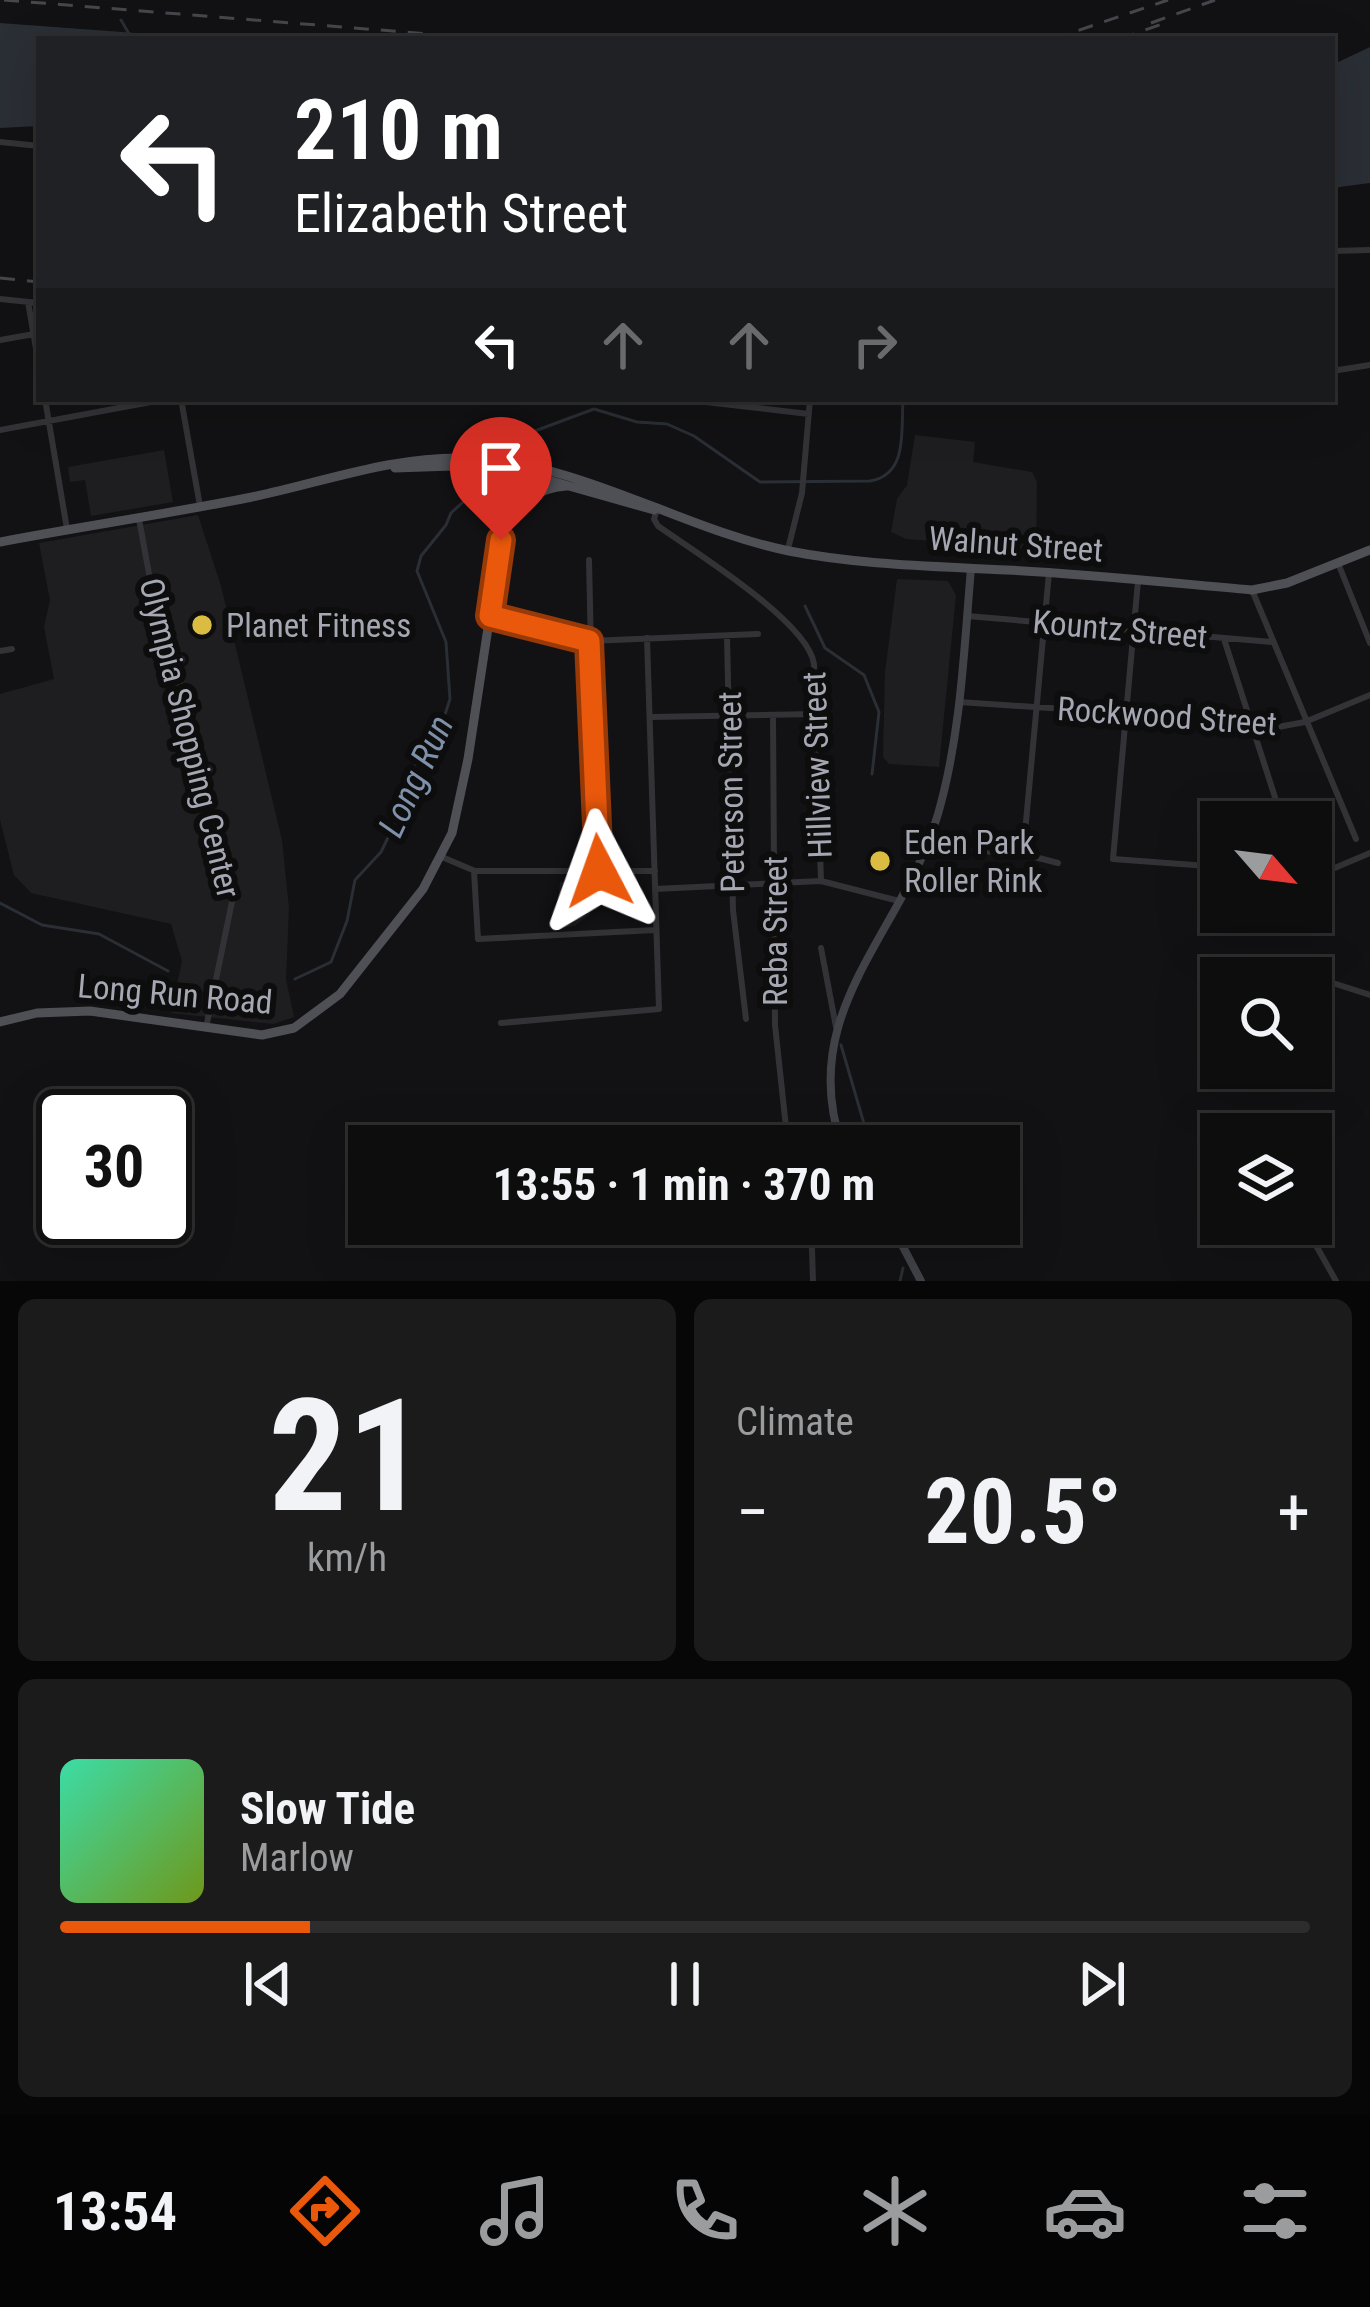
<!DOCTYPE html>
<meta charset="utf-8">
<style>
body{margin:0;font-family:"Roboto Condensed",sans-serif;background:#1c1b1c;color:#f1f3f6;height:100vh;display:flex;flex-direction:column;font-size:45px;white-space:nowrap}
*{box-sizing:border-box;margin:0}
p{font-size:39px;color:#9b9c9e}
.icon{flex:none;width:66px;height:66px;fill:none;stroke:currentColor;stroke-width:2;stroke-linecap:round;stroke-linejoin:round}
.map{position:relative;height:1281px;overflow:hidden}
.panel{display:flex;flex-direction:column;gap:18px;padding:18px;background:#080708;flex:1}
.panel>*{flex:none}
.hud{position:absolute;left:36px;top:36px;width:1299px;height:366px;border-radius:0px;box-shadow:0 12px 48px #0002,0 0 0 3px #2e2d2e;background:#202124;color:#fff;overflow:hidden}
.needle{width:78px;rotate:118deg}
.controls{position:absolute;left:1200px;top:801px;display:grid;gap:24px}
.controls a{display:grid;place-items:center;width:132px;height:132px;border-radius:0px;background:#0e0d0e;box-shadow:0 12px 48px #0002,0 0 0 3px #2e2d2e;font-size:60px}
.speed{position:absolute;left:36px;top:1089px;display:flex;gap:24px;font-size:60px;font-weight:700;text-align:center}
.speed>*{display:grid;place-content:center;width:156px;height:156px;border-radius:50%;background:#0e0d0e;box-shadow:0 12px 48px #0002,0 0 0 3px #2e2d2e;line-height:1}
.speed .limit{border:6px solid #111;border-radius:18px;background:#fff;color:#111}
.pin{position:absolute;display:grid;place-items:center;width:102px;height:102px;color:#fff;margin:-123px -51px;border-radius:50% 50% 50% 0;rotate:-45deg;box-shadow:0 0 12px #0007}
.pin .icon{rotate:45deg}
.me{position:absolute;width:132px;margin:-66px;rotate:356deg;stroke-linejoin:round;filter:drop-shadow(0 0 9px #0008)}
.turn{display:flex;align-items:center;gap:42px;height:252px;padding:0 60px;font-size:54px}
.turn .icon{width:156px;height:156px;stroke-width:2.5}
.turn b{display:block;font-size:84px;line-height:102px}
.lanes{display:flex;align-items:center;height:114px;padding:0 60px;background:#0003;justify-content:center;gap:60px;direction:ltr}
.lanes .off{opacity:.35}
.big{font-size:90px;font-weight:700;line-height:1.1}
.panel .card{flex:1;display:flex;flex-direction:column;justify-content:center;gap:18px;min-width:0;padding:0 42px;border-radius:18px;background:#1c1b1c}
.panel .dial{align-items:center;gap:0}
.dial b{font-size:156px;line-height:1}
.song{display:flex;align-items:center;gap:36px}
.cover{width:144px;height:144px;border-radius:18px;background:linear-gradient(135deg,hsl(160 70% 55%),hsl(80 70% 35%))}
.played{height:12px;border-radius:6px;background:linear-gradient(90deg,#ea580c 20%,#2e2d2e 20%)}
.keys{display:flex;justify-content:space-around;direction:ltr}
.heat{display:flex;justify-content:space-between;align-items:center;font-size:66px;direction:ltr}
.panel .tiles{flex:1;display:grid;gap:18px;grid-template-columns:1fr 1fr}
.card:last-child{grid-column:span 2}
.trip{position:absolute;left:348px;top:1125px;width:672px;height:120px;border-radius:0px;background:#0e0d0e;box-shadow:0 12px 48px #0002,0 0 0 3px #2e2d2e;font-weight:700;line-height:120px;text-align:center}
.tab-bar{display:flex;height:192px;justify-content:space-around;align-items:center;background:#060506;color:#9b9c9e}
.tab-bar .icon{width:84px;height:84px}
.tab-bar .selected{color:#ea580c}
.tab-bar b{font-size:54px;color:#f1f3f6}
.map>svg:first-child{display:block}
.built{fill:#1e1e20}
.water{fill:#2a2e35}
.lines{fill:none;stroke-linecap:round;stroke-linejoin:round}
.stream{stroke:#2a2e35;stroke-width:3}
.street{stroke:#333337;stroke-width:6}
.secondary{stroke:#414247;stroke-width:8}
.primary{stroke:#4f5056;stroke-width:9}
.rail{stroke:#46474c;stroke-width:3;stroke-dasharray:15 12;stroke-linecap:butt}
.route-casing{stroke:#983908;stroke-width:30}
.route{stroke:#ea580c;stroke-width:21}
.poi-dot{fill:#dabc43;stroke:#0d0d0e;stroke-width:4.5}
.labels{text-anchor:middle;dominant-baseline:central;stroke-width:12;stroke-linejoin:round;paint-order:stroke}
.street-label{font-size:33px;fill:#a5a7b2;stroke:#0d0d0e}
.poi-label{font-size:33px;fill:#a5a7b2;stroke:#0d0d0e;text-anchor:start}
.water-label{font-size:36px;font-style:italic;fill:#7f90a9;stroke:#0d0d0e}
</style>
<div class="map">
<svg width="1370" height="1281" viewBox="0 0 1370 1281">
<rect width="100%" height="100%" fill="#121113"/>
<path class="built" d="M915,435L975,442L973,462L1032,472L1037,482L1036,549L1028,553L992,545L985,529H960L945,542L906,539L891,532L897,499L907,485Z
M164,450L173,502L91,516L85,480L70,482L68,467Z
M198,515L221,586L282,840L289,908L286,979L294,1017L273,1024L171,1013L182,961L171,924L31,893L14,875L0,820V694L54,679L44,627L50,600L39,543Z
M897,579L948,581L956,595L939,767L889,764L883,757L885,672Z
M600,880L601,885L610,886L609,892L601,894L590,914L575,926L555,928L560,882Z"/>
<path class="water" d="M0,23L217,39H39V126L0,128Z
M1370,47V183L1332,188V65Z"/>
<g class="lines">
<path class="stream" d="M121,20L132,39
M524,435L594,409L637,422L667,424L694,436L760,482L870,481C908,475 901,431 903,399
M805,606L825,648L864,675L879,712L872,774
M0,903L42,925L99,934L168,971
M295,979L331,962L347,921L355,880L381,852L395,823L408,776L442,724L450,699L446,642L417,571L421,556L446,525L451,513L475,491
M841,1045L865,1127
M900,1281L903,1268"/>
<path class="street" d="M0,142L39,146
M1332,251L1370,250
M0,299L39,303
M28,302L39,366
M0,340L34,334
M1332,371L1370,365
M45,399L67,529
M181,399L200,506
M680,399L809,414
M0,430L167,399
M657,510L654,519L658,526C695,552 808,622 814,664L821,881
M139,519L156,612L194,726L213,835L234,892L206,1028
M788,549L802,493L810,399
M589,560L596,871
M1338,563L1370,643
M1138,581L1113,859L1221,867
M1252,590L1356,839
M490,616L589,641L758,634
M967,616L1272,642
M727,636L733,910L746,1019
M1224,639L1283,822
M0,651L12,649
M959,702L1125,713L1186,723L1278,727L1305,722L1370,695
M773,715L775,1025L788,1146
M651,717L815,714
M969,850L1023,854L1058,863
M1023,854L1049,573
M442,857L475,871H655
M474,871L478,939L655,930
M1311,878L1370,853
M655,889L821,881L899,901
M821,948L836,1027
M1254,968L1320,979L1370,995
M501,1023L659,1009L647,638
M805,1224L812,1249L813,1281
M1304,1224L1336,1281
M1264,1231L1307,1230"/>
<path class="secondary" d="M842,1146C795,1011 904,932 938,814C961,734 964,650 971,568
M891,1224L921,1281"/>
<path class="primary" d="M395,468L453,466L523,473L654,510
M457,468C486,482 493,500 499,530
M506,530C520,504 535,488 566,486
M0,542C84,526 168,514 252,497C324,482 392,456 466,458C582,462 678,528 789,551C860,565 935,566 1007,570C1089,574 1171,583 1252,590L1287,583L1370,550
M0,1022L37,1013L90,1011L262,1035L294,1028L340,994L423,889L452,833L468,759L513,464"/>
<path class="rail" d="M4,0L492,39
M1151,23L1215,0
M1053,39L1168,0
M1120,39L1165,23
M0,278L39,282"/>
</g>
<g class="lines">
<defs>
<path id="route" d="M501,540L490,616L589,641L599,871"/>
</defs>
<use href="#route" class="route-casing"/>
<use href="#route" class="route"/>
</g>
<g class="poi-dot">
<circle cx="202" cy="625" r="12"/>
<circle cx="880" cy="861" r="12"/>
</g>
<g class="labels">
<g class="street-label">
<text transform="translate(1016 544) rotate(4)">Walnut Street</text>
<text transform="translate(1120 629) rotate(5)">Kountz Street</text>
<text transform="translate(1167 716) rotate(4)">Rockwood Street</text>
<text transform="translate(190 738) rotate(76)">Olympia Shopping Center</text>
<text transform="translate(817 765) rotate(-92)">Hillview Street</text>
<text transform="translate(731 792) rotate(-91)">Peterson Street</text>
<text transform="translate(775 931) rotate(-90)">Reba Street</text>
<text transform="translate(175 994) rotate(5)">Long Run Road</text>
</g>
<g class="poi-label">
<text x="226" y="625">Planet Fitness</text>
<text x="904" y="842">Eden Park<tspan x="904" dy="38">Roller Rink</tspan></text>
</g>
<g class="water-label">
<text transform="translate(416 776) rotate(-65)">Long Run</text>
</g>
</g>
</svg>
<div class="controls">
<a><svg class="needle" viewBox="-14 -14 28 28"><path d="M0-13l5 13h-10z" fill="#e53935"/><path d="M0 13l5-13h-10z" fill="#9b9c9e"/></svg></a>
<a><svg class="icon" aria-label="search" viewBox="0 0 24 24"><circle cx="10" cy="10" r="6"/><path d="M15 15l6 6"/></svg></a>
<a><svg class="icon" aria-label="layers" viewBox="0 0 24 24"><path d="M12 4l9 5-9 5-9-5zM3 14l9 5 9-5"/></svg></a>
</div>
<div class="speed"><div class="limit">30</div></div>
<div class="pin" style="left:501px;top:540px;background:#d93025"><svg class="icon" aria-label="arrive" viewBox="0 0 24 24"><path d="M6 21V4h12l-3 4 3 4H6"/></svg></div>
<svg class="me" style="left:599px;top:871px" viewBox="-20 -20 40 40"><path d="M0-17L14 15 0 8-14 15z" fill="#ea580c" stroke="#fff" stroke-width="4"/></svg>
<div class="trip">13:55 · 1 min · 370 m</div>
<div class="hud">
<div class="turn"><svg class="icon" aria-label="left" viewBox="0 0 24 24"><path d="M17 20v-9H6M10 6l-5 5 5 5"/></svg><div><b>210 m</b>Elizabeth Street</div></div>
<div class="lanes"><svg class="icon" aria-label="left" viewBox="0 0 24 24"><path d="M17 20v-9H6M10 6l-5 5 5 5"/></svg><svg class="icon off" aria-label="ahead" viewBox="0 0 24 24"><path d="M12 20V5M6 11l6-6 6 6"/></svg><svg class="icon off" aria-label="ahead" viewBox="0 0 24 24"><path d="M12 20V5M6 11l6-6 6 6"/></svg><svg class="icon off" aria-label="right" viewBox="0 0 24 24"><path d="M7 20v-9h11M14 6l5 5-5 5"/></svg></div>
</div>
</div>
<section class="panel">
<div class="tiles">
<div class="card dial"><b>21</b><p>km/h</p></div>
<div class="card"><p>Climate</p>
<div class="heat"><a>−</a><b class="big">20.5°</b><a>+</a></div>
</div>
<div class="card">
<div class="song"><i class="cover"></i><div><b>Slow Tide</b><p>Marlow</p></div></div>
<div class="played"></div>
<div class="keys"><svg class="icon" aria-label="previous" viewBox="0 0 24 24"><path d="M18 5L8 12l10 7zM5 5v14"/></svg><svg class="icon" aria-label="pause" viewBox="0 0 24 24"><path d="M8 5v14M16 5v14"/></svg><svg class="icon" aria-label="next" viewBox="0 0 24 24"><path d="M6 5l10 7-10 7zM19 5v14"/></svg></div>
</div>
</div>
</section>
<nav class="tab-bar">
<b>13:54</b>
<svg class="icon selected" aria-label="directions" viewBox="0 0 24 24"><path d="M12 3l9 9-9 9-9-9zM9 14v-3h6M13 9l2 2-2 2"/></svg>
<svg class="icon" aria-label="music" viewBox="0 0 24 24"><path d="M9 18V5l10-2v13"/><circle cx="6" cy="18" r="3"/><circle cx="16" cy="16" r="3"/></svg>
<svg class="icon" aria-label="phone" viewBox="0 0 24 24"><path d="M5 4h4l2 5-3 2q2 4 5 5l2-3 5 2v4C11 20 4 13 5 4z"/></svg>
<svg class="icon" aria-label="climate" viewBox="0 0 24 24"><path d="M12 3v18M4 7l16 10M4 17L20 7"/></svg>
<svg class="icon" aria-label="car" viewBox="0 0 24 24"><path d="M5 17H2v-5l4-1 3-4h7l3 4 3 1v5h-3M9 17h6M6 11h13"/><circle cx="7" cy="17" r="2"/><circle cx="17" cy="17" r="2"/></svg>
<svg class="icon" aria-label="filters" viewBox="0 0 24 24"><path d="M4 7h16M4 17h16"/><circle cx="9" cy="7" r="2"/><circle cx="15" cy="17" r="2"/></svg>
</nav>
